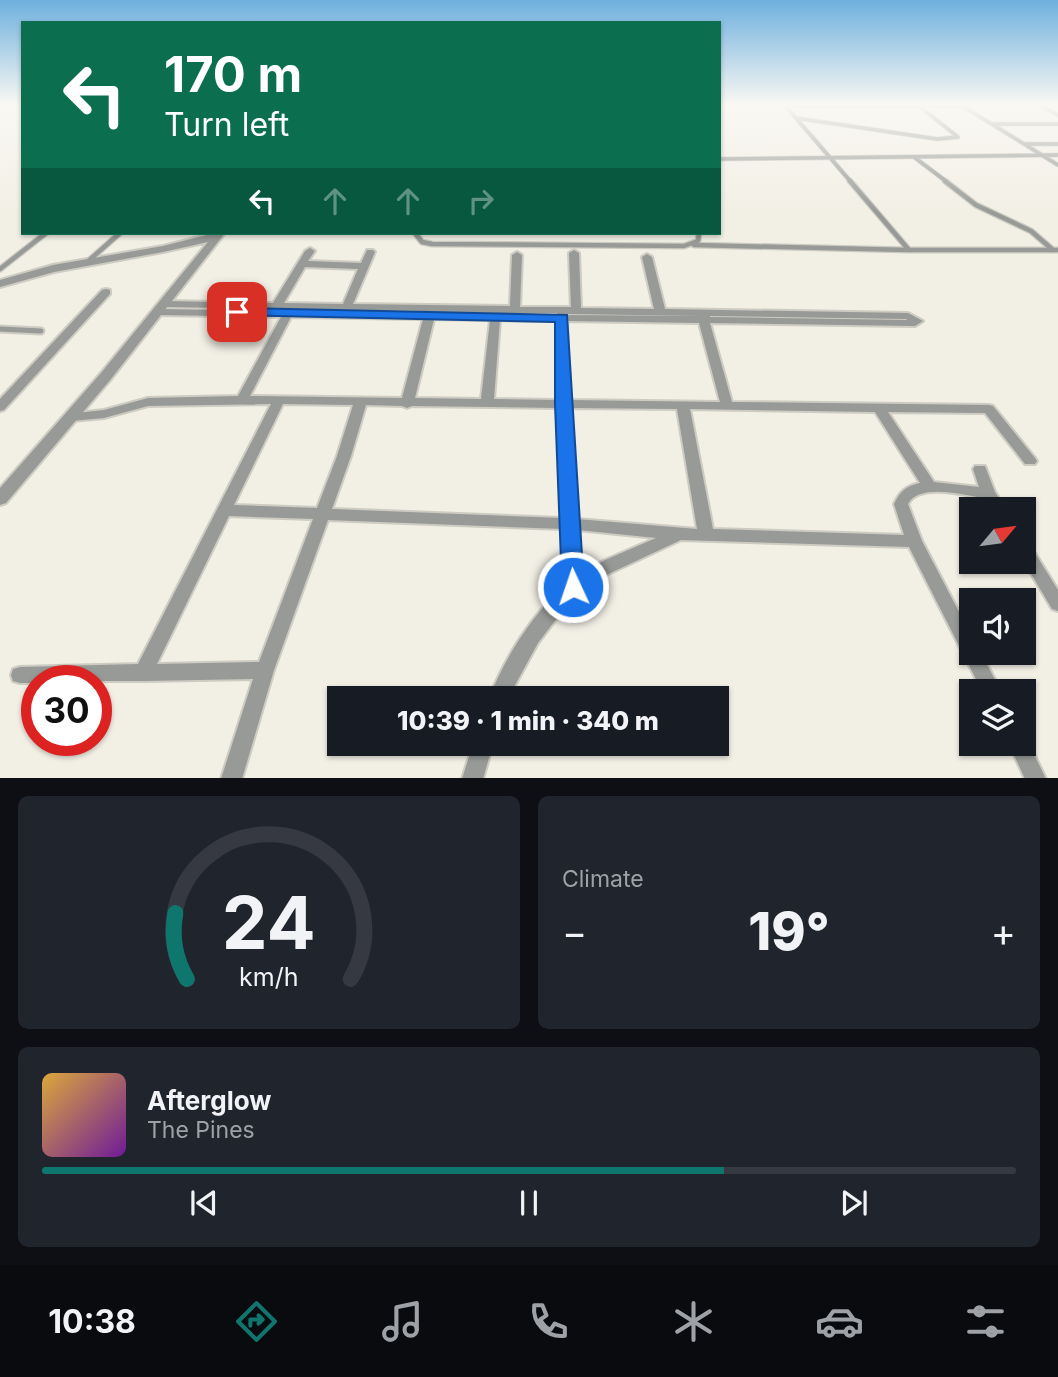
<!DOCTYPE html>
<meta charset="utf-8">
<style>
body{margin:0;font-family:Inter,sans-serif;background:#20242c;color:#f1f3f6;height:100vh;display:flex;flex-direction:column;font-size:26px;white-space:nowrap}
*{box-sizing:border-box;margin:0}
p{font-size:23px;color:#9ea1a6}
.icon{flex:none;width:38px;height:38px;fill:none;stroke:currentColor;stroke-width:2;stroke-linecap:round;stroke-linejoin:round}
.map{position:relative;height:778px;overflow:hidden}
.panel{display:flex;flex-direction:column;gap:18px;padding:18px;background:#0d0f14;flex:1}
.panel>*{flex:none}
.hud{position:absolute;left:21px;top:21px;width:700px;height:214px;border-radius:0px;box-shadow:0 2px 5px #0004;background:#0b6e4f;color:#fff;overflow:hidden}
.needle{width:46px;rotate:61deg}
.fabs{position:absolute;left:959px;top:497px;display:grid;gap:14px}
.fabs a{display:grid;place-items:center;width:77px;height:77px;border-radius:0px;background:#171b24;box-shadow:0 2px 5px #0004;font-size:35px}
.speed{position:absolute;left:21px;top:665px;display:flex;gap:14px;font-size:35px;font-weight:700;text-align:center}
.speed>*{display:grid;place-content:center;width:91px;height:91px;border-radius:50%;background:#171b24;box-shadow:0 2px 5px #0004;line-height:1}
.speed .limit{border:10px solid #d22;background:#fff;color:#111}
.pin{position:absolute;display:grid;place-items:center;width:60px;height:60px;color:#fff;margin:-30px;border-radius:14px;box-shadow:0 4px 10px #0006}
.me{position:absolute;width:77px;margin:-38px;rotate:357deg;stroke-linejoin:round;filter:drop-shadow(0 0 5px #0008)}
.turn{display:flex;align-items:center;gap:24px;height:147px;padding:0 28px;font-size:32px}
.turn .icon{width:91px;height:91px;stroke-width:2.5}
.turn b{display:block;font-size:49px;line-height:60px}
.lanes{display:flex;align-items:center;height:66px;padding:0 28px;background:#0003;justify-content:center;gap:35px;direction:ltr}
.lanes .off{opacity:.35}
.big{font-size:52px;font-weight:800;line-height:1.1}
.panel .widget{flex:1;display:flex;flex-direction:column;justify-content:center;gap:10px;min-width:0;padding:0 24px;border-radius:10px;background:#20242c}
.panel .dial{align-items:center;gap:0}
.dial svg{height:182px;overflow:visible;fill:none;stroke:#363941;stroke-width:7;stroke-linecap:round;text-anchor:middle}
.dial text{fill:#f1f3f6;stroke:none}
.song{display:flex;align-items:center;gap:21px}
.cover{width:84px;height:84px;border-radius:10px;background:linear-gradient(135deg,hsl(40 70% 55%),hsl(280 70% 35%))}
.played{height:7px;border-radius:4px;background:linear-gradient(90deg,#0f766e 70%,#363941 70%)}
.keys{display:flex;justify-content:space-around;direction:ltr}
.heat{display:flex;justify-content:space-between;align-items:center;font-size:38px;direction:ltr}
.panel .tiles{flex:1;display:grid;gap:18px;grid-template-columns:1fr 1fr}
.widget:last-child{grid-column:span 2}
.trip{position:absolute;left:327px;top:686px;width:402px;height:70px;border-radius:0px;background:#171b24;box-shadow:0 2px 5px #0004;font-weight:800;line-height:70px;text-align:center}
.tabs{display:flex;height:112px;justify-content:space-around;align-items:center;background:#090b0e;color:#9ea1a6}
.tabs .icon{width:49px;height:49px}
.tabs .selected{color:#0f766e}
.tabs b{font-size:32px;color:#f1f3f6}
.map>svg:first-child{display:block}
.lines{fill:none;stroke-linecap:round;stroke-linejoin:round}
.service-far2-casing{stroke:#cdcbc2;stroke-width:5}
.service-far1-casing{stroke:#cdcbc2;stroke-width:7}
.service-casing{stroke:#cdcbc2;stroke-width:9}
.minor-casing{stroke:#cdcbc2;stroke-width:4}
.tertiary-casing{stroke:#cdcbc2;stroke-width:4}
.service-far2{stroke:#979a96;stroke-width:3.5}
.service-far1{stroke:#979a96;stroke-width:4.5}
.service{stroke:#979a96;stroke-width:5}
.minor{fill:#979a96;fill-rule:evenodd}
.tertiary{fill:#979a96;fill-rule:evenodd}
.route{fill:#1a73e8;stroke:#114b97;stroke-width:2}
</style>
<div class="map">
<svg width="1058" height="779" viewBox="0 0 1058 779">
<rect width="100%" height="100%" fill="#f2efe5"/>
<g class="lines">
<defs>
<path id="service-far2" d="M784,104L851,182
M1038,104L1058,115
M961,105L1058,165
M785,106H962
M796,118L937,139L958,137L919,106
M993,124H1058
M1025,144H1058
M914,157L947,182
M719,159L1058,155"/>
<path id="service-far1" d="M850,181L909,250H1058
M945,181L976,205L1031,231L1053,250
M415,233L422,242L432,244L684,246L698,241L699,233
M694,245L909,250
M86,263L120,233
M0,269L46,233"/>
<path id="service" d="M0,329L41,331"/>
<path id="minor" d="M310,248L315,251L308,261L361,263L367,250H373L375,252L353,304L510,306L512,255L517,252L522,255L520,307H571L569,253L574,250L579,253L581,308L654,309L642,257L647,254L652,257L665,309L908,313L923,321L915,326L710,323L732,402L989,405L993,406L1035,458L1037,461L1035,464H1025L985,413L888,412L934,482L979,487L973,469L975,466H985L995,492L1006,509H991L983,498C964,495 919,483 908,504L922,541L971,635V653H981L1001,691H982L909,547L681,540L604,576L570,601L538,643L508,698H489C505,658 532,614 565,585L562,529L328,520L274,670L242,779H221L253,679L143,681H37V683H20L13,681L11,675L13,669L20,667L138,664L271,404L148,406L104,418L72,421L66,417L67,414L104,410L148,398L238,396L281,317L158,315L153,312L158,309L284,311L285,309L165,307L160,304L165,301L273,303L305,251ZM305,267L358,269L343,304L284,303ZM296,309L425,311H295ZM435,312H490L435,313ZM520,313H557V315L520,314ZM567,314L699,316L567,315ZM710,316L906,319L907,320L710,317ZM291,317L423,319L402,398L250,396ZM434,319L490,320L481,399L415,398ZM500,320L557,321V400L494,399ZM567,321L699,323L720,402L569,400ZM283,404L353,405L337,456L317,508L234,505ZM366,405L402,406L407,408L412,406L557,408L562,518L332,509L351,456ZM570,408L677,409L697,529L577,519ZM690,409L875,412L920,483C906,486 900,491 894,504L904,535L713,529ZM229,516L313,519L259,662L157,664ZM578,530L656,538L605,560L580,574Z
M106,289L110,290V294L4,410L0,411V399L102,290Z
M1024,543L1030,545L1058,590V611L1052,609L1024,562Z
M1024,736L1026,737L1046,779H1025L1009,744H1024Z
M473,744H493L483,779H462Z"/>
<path id="tertiary" d="M215,233H225L111,379L6,503L0,505V488L101,373L208,242L163,252L54,272L0,287V280L53,265L163,246Z"/>
</defs>
<use href="#service-far2" class="service-far2-casing"/>
<use href="#service-far1" class="service-far1-casing"/>
<use href="#service" class="service-casing"/>
<use href="#minor" class="minor-casing"/>
<use href="#tertiary" class="tertiary-casing"/>
<use href="#service-far2" class="service-far2"/>
<use href="#service-far1" class="service-far1"/>
<use href="#service" class="service"/>
<use href="#minor" class="minor"/>
<use href="#tertiary" class="tertiary"/>
</g>
<linearGradient id="sky" x2="0" y2="1"><stop stop-color="#6eb0de"/><stop offset="0.49" stop-color="#f9f8f3"/><stop offset="1" stop-color="#f9f8f3" stop-opacity="0"/></linearGradient>
<rect width="1058" height="213" fill="url(#sky)"/>
<path class="route" d="M237,308L567,315L584,587L581,593L573,596L566,593L562,587L555,404V322L232,315V309Z"/>
</svg>
<div class="fabs">
<a><svg class="needle" viewBox="-14 -14 28 28"><path d="M0-13l5 13h-10z" fill="#e53935"/><path d="M0 13l5-13h-10z" fill="#9ea1a6"/></svg></a>
<a><svg class="icon" aria-label="sound" viewBox="0 0 24 24"><path d="M4 9h4l5-4v14l-5-4H4zM17 9q2 3 0 6"/></svg></a>
<a><svg class="icon" aria-label="layers" viewBox="0 0 24 24"><path d="M12 4l9 5-9 5-9-5zM3 14l9 5 9-5"/></svg></a>
</div>
<div class="speed"><div class="limit">30</div></div>
<div class="pin" style="left:237px;top:312px;background:#d93025"><svg class="icon" aria-label="arrive" viewBox="0 0 24 24"><path d="M6 21V4h12l-3 4 3 4H6"/></svg></div>
<svg class="me" style="left:573px;top:587px" viewBox="-20 -20 40 40"><circle r="17" fill="#1a73e8" stroke="#fff" stroke-width="3"/><path d="M0-11L8 9 0 5-8 9z" fill="#fff"/></svg>
<div class="trip">10:39 · 1 min · 340 m</div>
<div class="hud">
<div class="turn"><svg class="icon" aria-label="left" viewBox="0 0 24 24"><path d="M17 20v-9H6M10 6l-5 5 5 5"/></svg><div><b>170 m</b>Turn left</div></div>
<div class="lanes"><svg class="icon" aria-label="left" viewBox="0 0 24 24"><path d="M17 20v-9H6M10 6l-5 5 5 5"/></svg><svg class="icon off" aria-label="ahead" viewBox="0 0 24 24"><path d="M12 20V5M6 11l6-6 6 6"/></svg><svg class="icon off" aria-label="ahead" viewBox="0 0 24 24"><path d="M12 20V5M6 11l6-6 6 6"/></svg><svg class="icon off" aria-label="right" viewBox="0 0 24 24"><path d="M7 20v-9h11M14 6l5 5-5 5"/></svg></div>
</div>
</div>
<section class="panel">
<div class="tiles">
<div class="widget dial"><svg viewBox="0 0 100 80">
<path d="M14 69A42 42 0 1 1 86 69"/>
<path d="M14 69A42 42 0 0 1 9 40" stroke="#0f766e"/>
<text x="50" y="56" font-size="32" font-weight="700">24</text>
<text x="50" y="72" font-size="11">km/h</text>
</svg></div>
<div class="widget"><p>Climate</p>
<div class="heat"><a>−</a><b class="big">19°</b><a>+</a></div>
</div>
<div class="widget">
<div class="song"><i class="cover"></i><div><b>Afterglow</b><p>The Pines</p></div></div>
<div class="played"></div>
<div class="keys"><svg class="icon" aria-label="previous" viewBox="0 0 24 24"><path d="M18 5L8 12l10 7zM5 5v14"/></svg><svg class="icon" aria-label="pause" viewBox="0 0 24 24"><path d="M8 5v14M16 5v14"/></svg><svg class="icon" aria-label="next" viewBox="0 0 24 24"><path d="M6 5l10 7-10 7zM19 5v14"/></svg></div>
</div>
</div>
</section>
<nav class="tabs">
<b>10:38</b>
<svg class="icon selected" aria-label="directions" viewBox="0 0 24 24"><path d="M12 3l9 9-9 9-9-9zM9 14v-3h6M13 9l2 2-2 2"/></svg>
<svg class="icon" aria-label="music" viewBox="0 0 24 24"><path d="M9 18V5l10-2v13"/><circle cx="6" cy="18" r="3"/><circle cx="16" cy="16" r="3"/></svg>
<svg class="icon" aria-label="phone" viewBox="0 0 24 24"><path d="M5 4h4l2 5-3 2q2 4 5 5l2-3 5 2v4C11 20 4 13 5 4z"/></svg>
<svg class="icon" aria-label="climate" viewBox="0 0 24 24"><path d="M12 3v18M4 7l16 10M4 17L20 7"/></svg>
<svg class="icon" aria-label="car" viewBox="0 0 24 24"><path d="M5 17H2v-5l4-1 3-4h7l3 4 3 1v5h-3M9 17h6M6 11h13"/><circle cx="7" cy="17" r="2"/><circle cx="17" cy="17" r="2"/></svg>
<svg class="icon" aria-label="filters" viewBox="0 0 24 24"><path d="M4 7h16M4 17h16"/><circle cx="9" cy="7" r="2"/><circle cx="15" cy="17" r="2"/></svg>
</nav>
